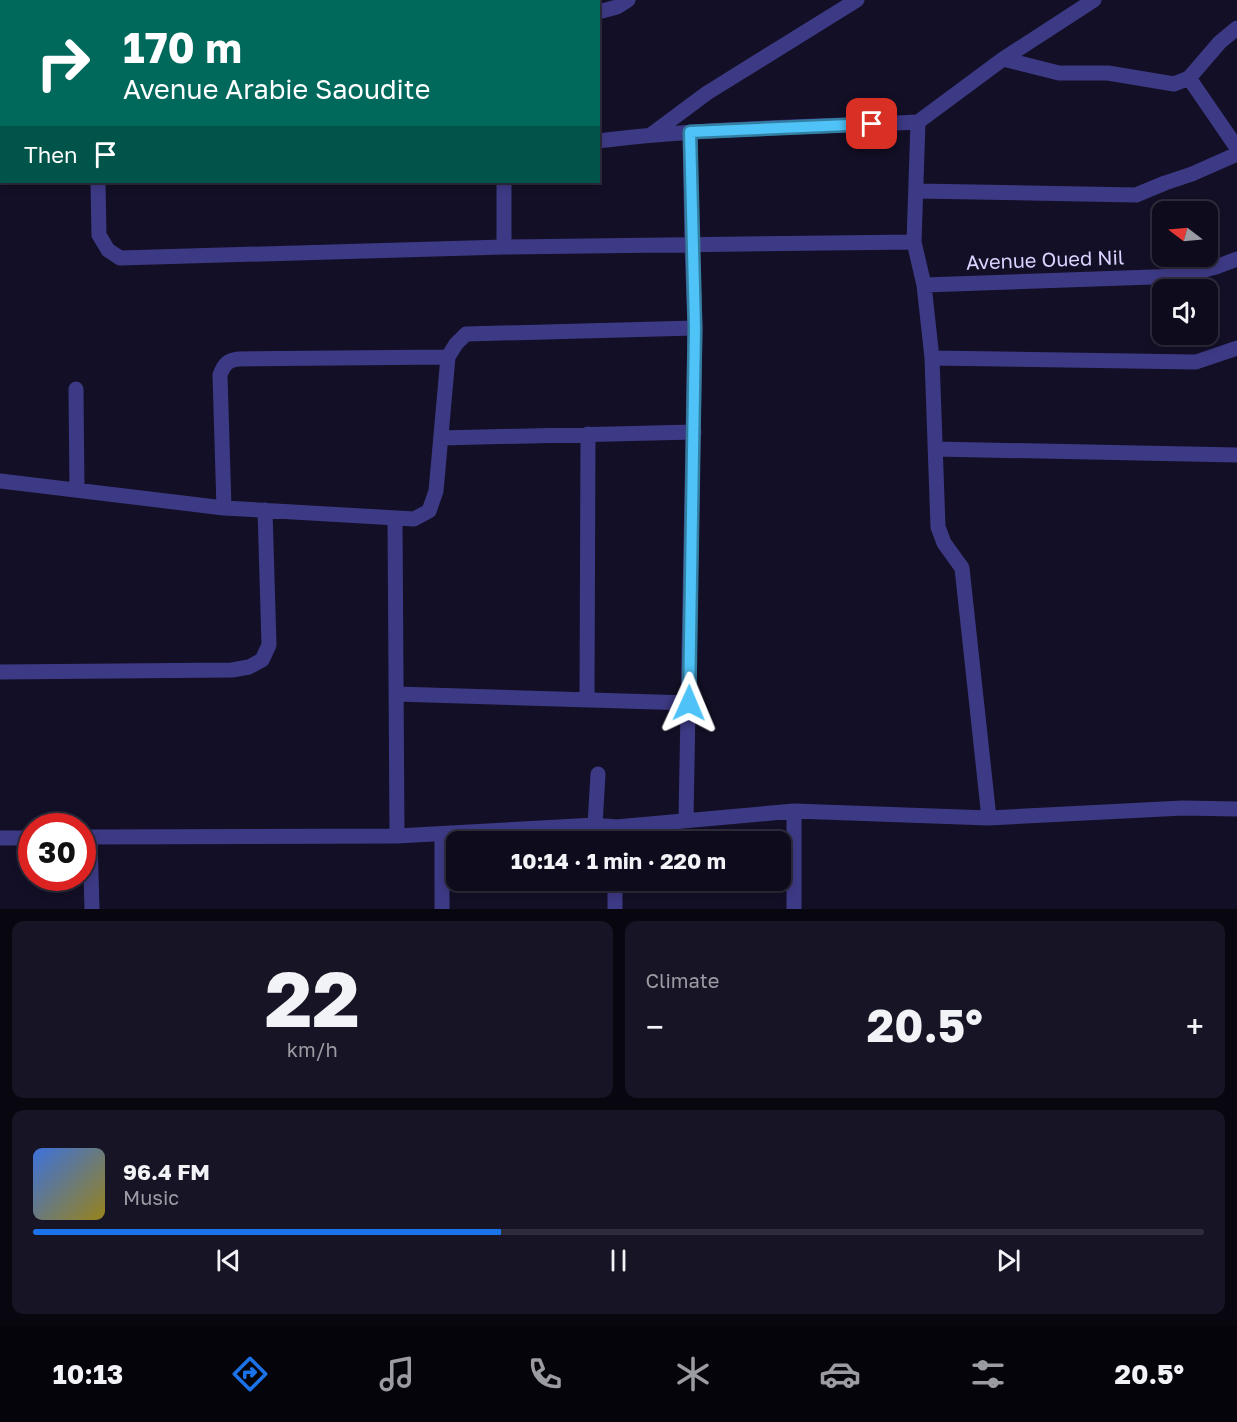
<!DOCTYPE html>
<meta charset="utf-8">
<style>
body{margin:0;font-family:"Golos Text",sans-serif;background:#171425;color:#f1f3f6;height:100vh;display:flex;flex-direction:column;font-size:22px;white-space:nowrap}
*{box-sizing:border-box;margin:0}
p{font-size:20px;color:#9b9ba3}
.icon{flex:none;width:33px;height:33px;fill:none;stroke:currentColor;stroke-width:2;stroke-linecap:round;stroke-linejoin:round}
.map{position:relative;height:909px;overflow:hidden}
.sheet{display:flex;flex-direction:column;gap:12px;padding:12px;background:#08060f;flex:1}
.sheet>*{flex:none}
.top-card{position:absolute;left:0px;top:0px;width:600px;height:183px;box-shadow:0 3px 9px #0003,0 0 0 2px #2e2b3b;background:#00695c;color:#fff;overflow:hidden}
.needle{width:39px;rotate:286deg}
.tools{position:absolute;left:1152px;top:201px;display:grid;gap:12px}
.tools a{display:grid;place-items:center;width:66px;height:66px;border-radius:12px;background:#0e0b1c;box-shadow:0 3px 9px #0003,0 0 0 2px #2e2b3b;font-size:30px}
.speed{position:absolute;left:18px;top:813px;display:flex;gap:12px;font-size:30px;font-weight:700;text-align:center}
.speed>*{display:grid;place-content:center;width:78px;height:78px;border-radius:50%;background:#0e0b1c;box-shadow:0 3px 9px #0003,0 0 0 2px #2e2b3b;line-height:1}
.speed .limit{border:9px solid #d22;background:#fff;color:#111}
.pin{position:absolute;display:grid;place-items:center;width:51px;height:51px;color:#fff;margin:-26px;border-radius:12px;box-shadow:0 3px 9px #0006}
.me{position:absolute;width:66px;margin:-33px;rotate:1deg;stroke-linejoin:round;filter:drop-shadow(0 0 4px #0008)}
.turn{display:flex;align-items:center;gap:21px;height:126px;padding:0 24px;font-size:27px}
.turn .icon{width:78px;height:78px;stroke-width:2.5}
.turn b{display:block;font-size:42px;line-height:51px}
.then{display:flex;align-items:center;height:57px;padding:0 24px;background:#0003;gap:12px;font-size:22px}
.big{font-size:45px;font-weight:700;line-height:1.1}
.sheet .tile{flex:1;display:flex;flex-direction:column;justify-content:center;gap:9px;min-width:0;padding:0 21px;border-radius:12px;background:#171425}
.sheet .dial{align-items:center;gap:0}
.dial b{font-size:78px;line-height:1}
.song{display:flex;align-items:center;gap:18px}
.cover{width:72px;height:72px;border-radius:9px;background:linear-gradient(135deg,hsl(220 70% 55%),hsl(50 70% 35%))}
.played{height:6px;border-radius:3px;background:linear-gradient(90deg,#1a73e8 40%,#2e2b3b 40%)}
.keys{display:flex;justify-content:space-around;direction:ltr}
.heat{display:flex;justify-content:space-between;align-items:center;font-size:33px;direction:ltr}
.sheet .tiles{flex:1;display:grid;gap:12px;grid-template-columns:1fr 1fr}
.tile:last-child{grid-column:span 2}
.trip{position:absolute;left:446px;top:831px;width:345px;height:60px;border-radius:12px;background:#0e0b1c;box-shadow:0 3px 9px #0003,0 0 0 2px #2e2b3b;font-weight:700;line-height:60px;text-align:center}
.tabs{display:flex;height:96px;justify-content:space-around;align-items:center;background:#06040b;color:#9b9ba3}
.tabs .icon{width:42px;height:42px}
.tabs .selected{color:#1a73e8}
.tabs b{font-size:27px;color:#f1f3f6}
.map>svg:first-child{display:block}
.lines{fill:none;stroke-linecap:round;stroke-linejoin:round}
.minor{stroke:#3d3a85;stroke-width:15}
.route-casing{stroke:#337fa1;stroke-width:15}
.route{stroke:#4fc3f7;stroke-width:10}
.labels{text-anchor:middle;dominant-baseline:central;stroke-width:6;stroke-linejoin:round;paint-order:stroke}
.street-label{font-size:20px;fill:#d9d4ff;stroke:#130f26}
</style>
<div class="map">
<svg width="1237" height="909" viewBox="0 0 1237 909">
<rect width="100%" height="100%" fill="#130f26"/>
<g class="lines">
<path class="minor" d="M12,0L56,2
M503,0V2
M0,12L2,30
M598,12L617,7L628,0
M1003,59L1059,73H1108L1174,84L1189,78L1220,42L1237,28
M1189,78L1237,148
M918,122L914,242L924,285L932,358L938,527L944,543L962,568L989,818
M918,122L1003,59L1094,0
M0,123H2
M652,134L707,93L857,0
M598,141C704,128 811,127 918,122
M98,182L99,235L108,250L120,258L504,247L914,242
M504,182V247
M917,191L1136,195L1165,183L1192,174L1237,154
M924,285L1181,276L1216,267L1237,259
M932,358L1196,362L1237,348
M76,389L77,490
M441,438L694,432
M935,449L1237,455
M0,481L224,508L414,519L429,511L436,491L448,357L456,344L466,334L695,328
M224,508L220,375C224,364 228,360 239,359L448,357
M395,518L397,836
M0,672L232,670L249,667L262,660L269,645L265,510
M396,694L689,703
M587,699L588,434
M794,811V909
M686,819L695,328L692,245L690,132
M595,825L598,774
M442,834V909
M82,837L397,836L595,825L616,827L794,811L989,818L1183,808L1237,809
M90,837L92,909
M0,838H32
M615,909V880"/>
</g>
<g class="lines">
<defs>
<path id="route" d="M689,703L695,328L690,132L872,124"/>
</defs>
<use href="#route" class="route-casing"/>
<use href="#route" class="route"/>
</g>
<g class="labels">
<g class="street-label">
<text transform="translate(1045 259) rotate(-2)">Avenue Oued Nil</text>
</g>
</g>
</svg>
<div class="tools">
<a><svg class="needle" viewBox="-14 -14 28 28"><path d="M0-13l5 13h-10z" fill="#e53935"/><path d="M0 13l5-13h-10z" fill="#9b9ba3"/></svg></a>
<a><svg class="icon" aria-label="sound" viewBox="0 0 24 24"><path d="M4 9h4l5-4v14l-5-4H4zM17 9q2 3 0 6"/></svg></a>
</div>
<div class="speed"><div class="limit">30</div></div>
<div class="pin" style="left:872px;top:124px;background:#d93025"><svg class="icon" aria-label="arrive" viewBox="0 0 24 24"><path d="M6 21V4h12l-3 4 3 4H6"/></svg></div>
<svg class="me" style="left:689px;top:703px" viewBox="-20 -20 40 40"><path d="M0-17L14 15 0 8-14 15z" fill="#4fc3f7" stroke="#fff" stroke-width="4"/></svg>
<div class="trip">10:14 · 1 min · 220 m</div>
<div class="top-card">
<div class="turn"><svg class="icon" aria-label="right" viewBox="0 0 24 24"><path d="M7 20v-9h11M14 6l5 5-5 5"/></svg><div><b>170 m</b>Avenue Arabie Saoudite</div></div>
<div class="then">Then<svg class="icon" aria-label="arrive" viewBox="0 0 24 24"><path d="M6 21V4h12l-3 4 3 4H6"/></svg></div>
</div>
</div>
<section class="sheet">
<div class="tiles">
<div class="tile dial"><b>22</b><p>km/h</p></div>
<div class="tile"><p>Climate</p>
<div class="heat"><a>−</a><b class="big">20.5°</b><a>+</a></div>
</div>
<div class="tile">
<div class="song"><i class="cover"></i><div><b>96.4 FM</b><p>Music</p></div></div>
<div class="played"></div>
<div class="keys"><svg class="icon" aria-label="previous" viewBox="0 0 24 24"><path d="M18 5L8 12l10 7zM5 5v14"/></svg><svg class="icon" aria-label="pause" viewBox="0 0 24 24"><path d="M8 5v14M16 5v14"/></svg><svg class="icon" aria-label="next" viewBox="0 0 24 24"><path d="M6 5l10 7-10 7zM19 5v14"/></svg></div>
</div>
</div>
</section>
<nav class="tabs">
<b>10:13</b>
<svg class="icon selected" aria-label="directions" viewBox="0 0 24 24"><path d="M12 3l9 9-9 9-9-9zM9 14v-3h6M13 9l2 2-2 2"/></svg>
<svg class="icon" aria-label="music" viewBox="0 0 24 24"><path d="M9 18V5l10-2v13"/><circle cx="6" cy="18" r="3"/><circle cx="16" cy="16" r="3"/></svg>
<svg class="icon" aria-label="phone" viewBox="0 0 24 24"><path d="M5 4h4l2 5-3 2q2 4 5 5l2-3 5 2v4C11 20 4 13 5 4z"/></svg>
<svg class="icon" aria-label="climate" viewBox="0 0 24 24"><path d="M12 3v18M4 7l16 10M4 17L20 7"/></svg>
<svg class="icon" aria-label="car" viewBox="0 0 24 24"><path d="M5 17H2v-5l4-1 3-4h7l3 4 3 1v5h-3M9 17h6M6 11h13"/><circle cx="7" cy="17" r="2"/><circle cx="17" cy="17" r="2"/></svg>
<svg class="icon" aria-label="filters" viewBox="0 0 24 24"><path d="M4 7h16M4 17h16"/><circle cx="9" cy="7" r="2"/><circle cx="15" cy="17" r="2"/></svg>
<b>20.5°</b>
</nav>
